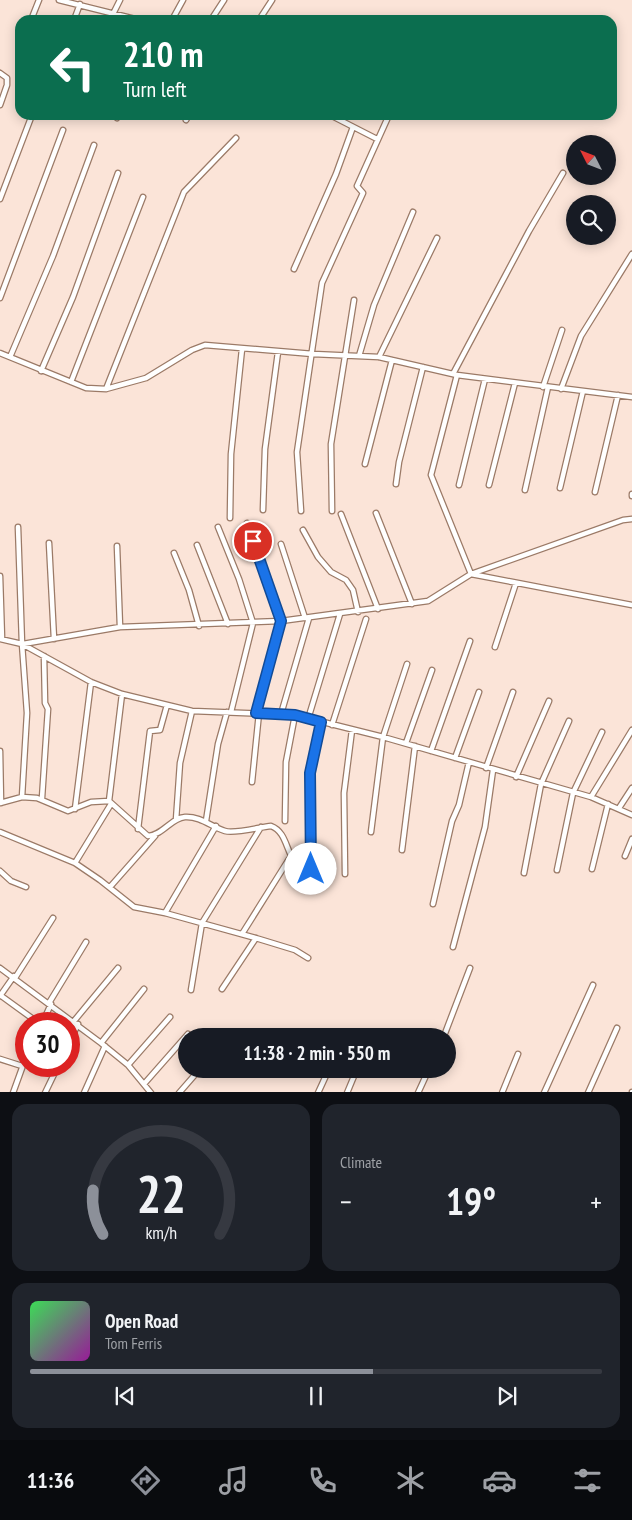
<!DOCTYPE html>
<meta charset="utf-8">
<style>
body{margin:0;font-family:"PT Sans Narrow",sans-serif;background:#20242c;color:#f1f3f6;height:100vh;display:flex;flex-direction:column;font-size:19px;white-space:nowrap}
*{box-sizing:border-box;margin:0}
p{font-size:16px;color:#9ea1a6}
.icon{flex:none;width:28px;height:28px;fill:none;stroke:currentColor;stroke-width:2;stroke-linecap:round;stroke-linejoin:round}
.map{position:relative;height:1092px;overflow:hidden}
.drawer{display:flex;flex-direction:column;gap:12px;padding:12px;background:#0d0f14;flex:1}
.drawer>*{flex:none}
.top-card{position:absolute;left:15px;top:15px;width:602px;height:105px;border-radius:15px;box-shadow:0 2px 12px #0003;background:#0b6e4f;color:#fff;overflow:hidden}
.needle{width:32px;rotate:312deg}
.tools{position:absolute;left:566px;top:135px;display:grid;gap:10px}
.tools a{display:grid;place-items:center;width:50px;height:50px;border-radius:50%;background:#171b24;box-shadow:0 2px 12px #0003;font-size:25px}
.speed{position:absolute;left:15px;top:1012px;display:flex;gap:10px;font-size:25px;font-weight:700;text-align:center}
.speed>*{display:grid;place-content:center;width:65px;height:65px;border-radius:50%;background:#171b24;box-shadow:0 2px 12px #0003;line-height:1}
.speed .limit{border:8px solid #d22;background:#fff;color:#111}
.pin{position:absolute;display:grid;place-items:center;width:42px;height:42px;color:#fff;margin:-21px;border:2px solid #fff;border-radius:50%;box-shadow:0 1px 5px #0007}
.me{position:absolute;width:55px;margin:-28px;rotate:0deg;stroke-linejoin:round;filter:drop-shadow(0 0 4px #0008)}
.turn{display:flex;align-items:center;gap:18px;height:105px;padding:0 25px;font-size:22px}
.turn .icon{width:65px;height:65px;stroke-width:2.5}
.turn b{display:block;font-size:35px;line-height:42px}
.big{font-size:38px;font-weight:700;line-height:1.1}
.drawer .widget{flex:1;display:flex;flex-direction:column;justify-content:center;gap:8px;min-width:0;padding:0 18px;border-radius:15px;background:#20242c}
.drawer .dial{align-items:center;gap:0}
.dial svg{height:130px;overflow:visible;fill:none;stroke:#363941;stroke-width:7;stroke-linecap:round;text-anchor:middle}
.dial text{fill:#f1f3f6;stroke:none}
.song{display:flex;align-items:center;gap:15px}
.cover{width:60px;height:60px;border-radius:8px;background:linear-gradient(135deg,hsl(130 70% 55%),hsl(300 70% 35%))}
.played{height:5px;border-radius:2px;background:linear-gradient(90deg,#8c9099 60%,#363941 60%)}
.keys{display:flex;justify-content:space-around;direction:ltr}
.heat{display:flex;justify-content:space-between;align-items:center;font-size:28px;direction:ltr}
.drawer .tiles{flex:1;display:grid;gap:12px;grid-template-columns:1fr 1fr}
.widget:last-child{grid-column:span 2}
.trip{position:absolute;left:178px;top:1028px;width:278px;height:50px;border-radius:25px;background:#171b24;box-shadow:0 2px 12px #0003;font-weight:700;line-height:50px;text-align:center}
.dock{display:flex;height:80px;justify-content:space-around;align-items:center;background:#090b0e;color:#9ea1a6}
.dock .icon{width:35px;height:35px}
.dock .active{color:#8c9099}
.dock b{font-size:22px;color:#f1f3f6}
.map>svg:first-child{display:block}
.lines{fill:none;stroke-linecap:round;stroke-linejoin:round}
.street-casing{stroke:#9b7a67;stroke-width:7}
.street{stroke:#fff;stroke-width:4.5}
.route-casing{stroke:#114b97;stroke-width:12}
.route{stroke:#1a73e8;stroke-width:9}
</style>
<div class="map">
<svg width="632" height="1093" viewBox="0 0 632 1093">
<rect width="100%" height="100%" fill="#fbe4d8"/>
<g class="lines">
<defs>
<path id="street" d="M59,0L139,20
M113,14L120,0
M31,20L39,0
M74,20L80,4
M172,20L183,0
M211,20L224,0
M259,20L272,0
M0,73L7,78V85L0,105
M330,115L377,139
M117,118L119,115
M186,120L189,115
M0,199L32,115
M294,269L336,174L353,127
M0,298L63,130
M0,353L86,388L106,389L146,378L192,350L205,345L313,354L379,357L457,375L632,397
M359,356L374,305L413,212
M10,357L53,256L94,145
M379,357L437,238
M41,371L73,297L118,173
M453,374L529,231L563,173
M457,375L431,475L471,574L632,605
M71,382L143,197
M543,387L562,330
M106,389L184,192L236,138
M561,389L581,336L632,254
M365,464L392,360
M396,484L399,462L423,367
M459,485L485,379
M489,485L515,383
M560,488L583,391
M525,490L548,387
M595,492L618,395
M632,496V494
M263,510L265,449L278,352
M301,511L297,452L322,283L363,193L357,186L389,115
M332,511L331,444L354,300
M376,513L412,604
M341,514L378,609
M230,518L231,454L242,349
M247,523L281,621L256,713
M18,527L22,644L27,713L22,797
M218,527L239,579L253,623L231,712
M303,530L318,557L331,572L346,580L353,590L358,612
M49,543L54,639
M281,544L305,618
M197,545L228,624
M117,546L120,627
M174,553L189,590L199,626
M0,576L2,639
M0,639L22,644L91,682L122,694L192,711L295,715L383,737L591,797L632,815
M23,644L120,627L281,621L428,601L471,574L623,520L632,519
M495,647L516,583
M281,714L309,618
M308,719L340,614
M332,725L366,619
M406,743L432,670
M0,751L1,803
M431,751L470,641
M455,758L479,692
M486,768L513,692
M516,777L549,701
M252,782L259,713
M591,797L632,730
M42,798L48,709L45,703L44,656
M109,801L122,694
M0,803L22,797L37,798L68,811L91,802L109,801L148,836C163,835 171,818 185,817C200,816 212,827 225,831C235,834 260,827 271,826C292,834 283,865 310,871
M619,808L632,788
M75,809L91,682
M176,820L180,763L192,711
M206,821L218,744L227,712
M285,821L286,762L295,715
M138,829L150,731L160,730L167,705
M0,832L75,863L100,880L134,907L165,913L259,939L295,950L308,958
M371,832L383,737L407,664
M402,850L415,746
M625,856L632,839
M75,863L111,804
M311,869L310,773L321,722
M592,869L608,804
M557,870L573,793L602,732
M0,871L11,881L26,887
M524,873L541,784L569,721
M345,874L344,793L352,730
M110,887L155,836
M433,904L452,821L459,805L469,762
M165,913L216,826
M242,934L289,859
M453,947L485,827L493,770
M0,968L101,1043L128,1065L151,1093
M15,978L53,918
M222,989L256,938
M191,990L202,923L261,827
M0,995L40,1024
M0,996L14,976
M49,1003L86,942
M74,1021L118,968
M42,1024L51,1004
M372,1036L374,1032
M444,1036L470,968
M69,1043L78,1024
M101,1043L144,989
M0,1059L22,1066
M128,1065L170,1017
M144,1084L188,1034
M13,1093L26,1057
M45,1093L58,1066
M84,1093L105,1046
M179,1093L200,1069
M318,1093L329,1069
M347,1093L357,1069
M418,1093L429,1069
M502,1093L518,1054
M544,1093L593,985
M588,1093L617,1028
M632,1093V1092"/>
</defs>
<use href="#street" class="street-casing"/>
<use href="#street" class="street"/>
</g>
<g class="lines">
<defs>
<path id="route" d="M253,541L281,621L256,713L295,715L321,722L310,773L311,869"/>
</defs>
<use href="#route" class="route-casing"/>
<use href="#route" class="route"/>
</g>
</svg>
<div class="tools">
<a><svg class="needle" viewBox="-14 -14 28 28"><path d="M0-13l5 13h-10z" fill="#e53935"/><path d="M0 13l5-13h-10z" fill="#9ea1a6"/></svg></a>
<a><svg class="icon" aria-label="search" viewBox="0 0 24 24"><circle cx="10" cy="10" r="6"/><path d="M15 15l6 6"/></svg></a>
</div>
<div class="speed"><div class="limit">30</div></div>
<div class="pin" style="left:253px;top:541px;background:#d93025"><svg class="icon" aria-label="arrive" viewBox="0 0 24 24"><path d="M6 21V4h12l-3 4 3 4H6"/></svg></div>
<svg class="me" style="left:311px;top:869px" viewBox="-20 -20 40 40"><circle r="19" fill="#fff"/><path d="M0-13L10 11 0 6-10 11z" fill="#1a73e8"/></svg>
<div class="trip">11:38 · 2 min · 550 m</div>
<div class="top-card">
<div class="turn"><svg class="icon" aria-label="left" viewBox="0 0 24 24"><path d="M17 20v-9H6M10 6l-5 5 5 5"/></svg><div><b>210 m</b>Turn left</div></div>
</div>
</div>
<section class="drawer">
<div class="tiles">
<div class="widget dial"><svg viewBox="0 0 100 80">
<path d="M14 69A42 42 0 1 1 86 69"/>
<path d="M14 69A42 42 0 0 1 8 42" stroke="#8c9099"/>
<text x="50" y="56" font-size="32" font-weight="700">22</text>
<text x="50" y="72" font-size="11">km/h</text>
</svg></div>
<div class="widget"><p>Climate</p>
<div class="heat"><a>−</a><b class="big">19°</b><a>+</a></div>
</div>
<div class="widget">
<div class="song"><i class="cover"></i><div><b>Open Road</b><p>Tom Ferris</p></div></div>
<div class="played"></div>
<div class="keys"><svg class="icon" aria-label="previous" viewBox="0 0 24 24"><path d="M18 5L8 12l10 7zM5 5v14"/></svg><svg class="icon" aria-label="pause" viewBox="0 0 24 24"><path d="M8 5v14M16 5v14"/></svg><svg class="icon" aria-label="next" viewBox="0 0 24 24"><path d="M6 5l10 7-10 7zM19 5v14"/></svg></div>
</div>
</div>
</section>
<nav class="dock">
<b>11:36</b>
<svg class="icon active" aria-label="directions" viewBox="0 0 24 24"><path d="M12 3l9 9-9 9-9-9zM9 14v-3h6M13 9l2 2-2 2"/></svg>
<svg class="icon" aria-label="music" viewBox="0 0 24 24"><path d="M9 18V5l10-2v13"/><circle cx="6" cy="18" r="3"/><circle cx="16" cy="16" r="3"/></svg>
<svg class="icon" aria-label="phone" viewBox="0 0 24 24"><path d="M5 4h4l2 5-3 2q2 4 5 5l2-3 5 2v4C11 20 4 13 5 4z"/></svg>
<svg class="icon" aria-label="climate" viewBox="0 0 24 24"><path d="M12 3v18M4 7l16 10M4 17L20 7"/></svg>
<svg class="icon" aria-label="car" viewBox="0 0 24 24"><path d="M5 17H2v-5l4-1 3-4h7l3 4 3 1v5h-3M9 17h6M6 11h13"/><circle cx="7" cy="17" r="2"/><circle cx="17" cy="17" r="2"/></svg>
<svg class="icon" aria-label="filters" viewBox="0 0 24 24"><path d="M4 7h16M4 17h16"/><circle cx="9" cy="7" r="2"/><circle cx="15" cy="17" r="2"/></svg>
</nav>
